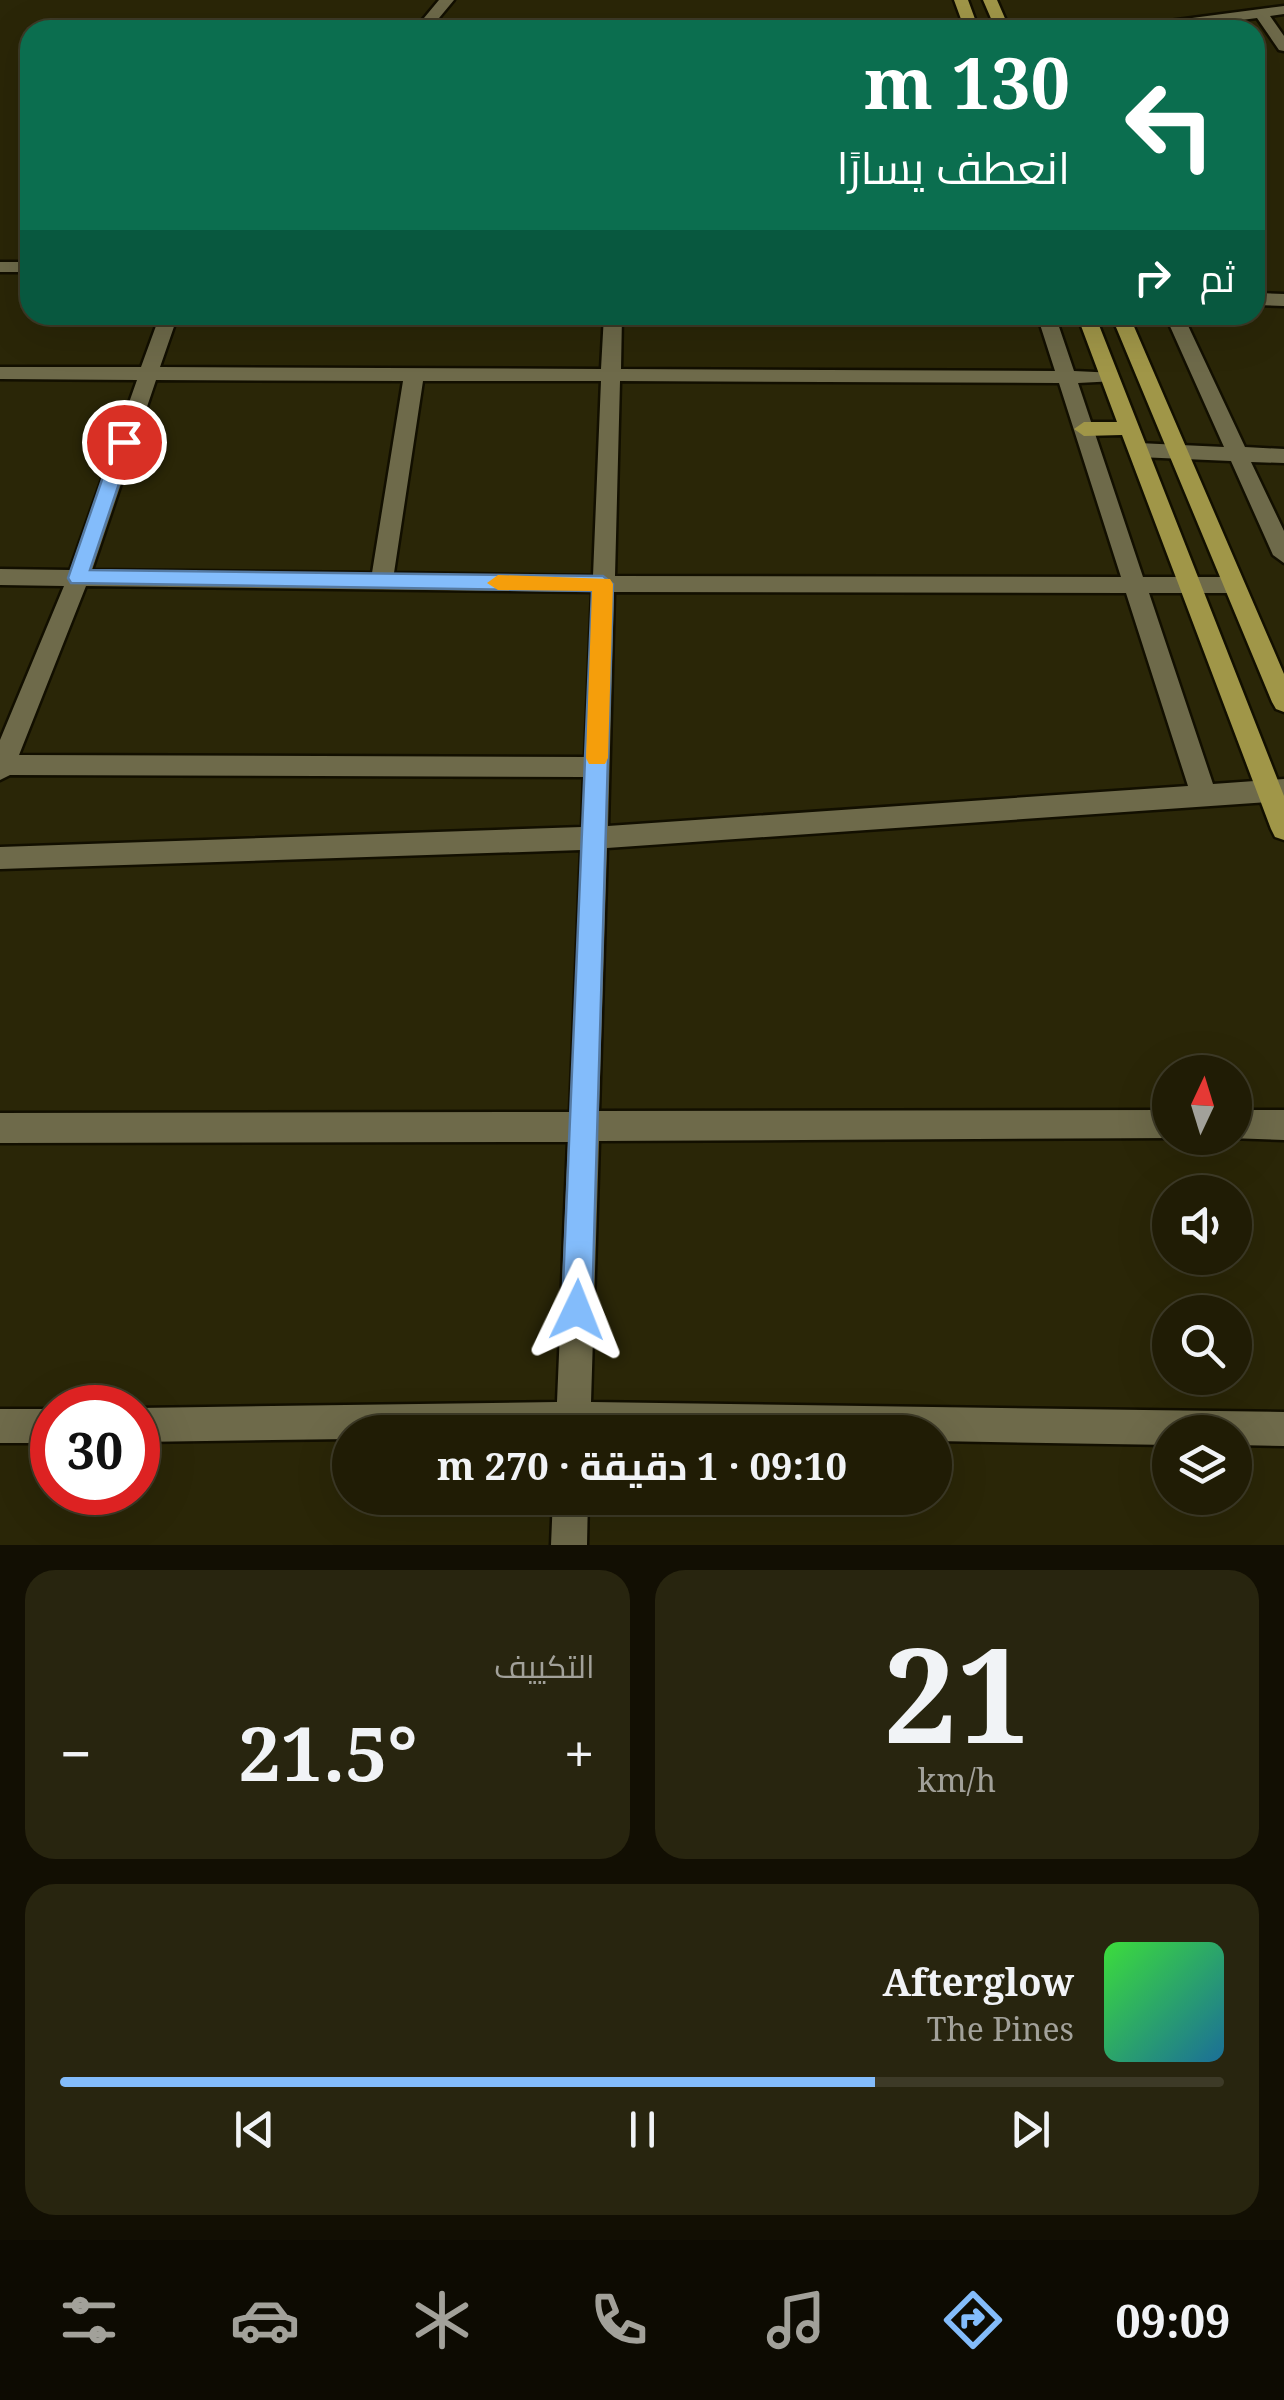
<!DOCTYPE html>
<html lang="ar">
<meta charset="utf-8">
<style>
body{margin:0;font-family:"Noto Serif",Cairo,serif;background:#28250f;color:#f1f3f6;direction:rtl;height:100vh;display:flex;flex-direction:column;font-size:38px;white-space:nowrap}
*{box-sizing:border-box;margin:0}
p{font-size:32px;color:#a2a19a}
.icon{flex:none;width:55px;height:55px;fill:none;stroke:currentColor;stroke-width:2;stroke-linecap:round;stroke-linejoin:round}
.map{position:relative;height:1545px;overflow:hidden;direction:ltr}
.side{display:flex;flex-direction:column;gap:25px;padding:25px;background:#120f03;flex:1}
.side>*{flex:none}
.top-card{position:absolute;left:20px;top:20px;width:1245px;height:305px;border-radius:30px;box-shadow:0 10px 40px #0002,0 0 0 2px #3d3a27;direction:rtl;background:#0b6e4f;color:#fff;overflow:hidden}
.needle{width:65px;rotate:4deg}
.controls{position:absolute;left:1152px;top:1055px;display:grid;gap:20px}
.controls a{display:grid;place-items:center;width:100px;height:100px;border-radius:50%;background:#201c05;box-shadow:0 10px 40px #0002,0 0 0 2px #3d3a27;font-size:50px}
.speed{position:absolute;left:30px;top:1385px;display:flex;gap:20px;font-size:50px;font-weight:700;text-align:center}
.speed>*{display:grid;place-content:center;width:130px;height:130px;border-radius:50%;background:#201c05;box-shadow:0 10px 40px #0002,0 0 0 2px #3d3a27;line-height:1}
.speed .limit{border:15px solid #d22;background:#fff;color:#111}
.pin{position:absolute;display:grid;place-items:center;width:85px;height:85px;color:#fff;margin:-42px;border:5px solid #fff;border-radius:50%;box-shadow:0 2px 10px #0007}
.me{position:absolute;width:110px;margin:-55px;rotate:2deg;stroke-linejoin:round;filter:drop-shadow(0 0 8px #0008)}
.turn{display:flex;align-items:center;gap:35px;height:210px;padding:0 30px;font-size:45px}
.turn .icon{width:130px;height:130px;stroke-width:2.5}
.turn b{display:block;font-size:70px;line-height:85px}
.then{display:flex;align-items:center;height:95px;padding:0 30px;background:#0003;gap:20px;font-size:38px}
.big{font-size:75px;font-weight:700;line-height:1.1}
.side .tile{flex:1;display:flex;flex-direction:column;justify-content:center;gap:15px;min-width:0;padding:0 35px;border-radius:30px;background:#28250f}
.side .dial{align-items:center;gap:0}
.dial b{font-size:130px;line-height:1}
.song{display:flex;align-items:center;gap:30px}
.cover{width:120px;height:120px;border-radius:15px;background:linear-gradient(135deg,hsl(120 70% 55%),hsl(200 70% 35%))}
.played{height:10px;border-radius:5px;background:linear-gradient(90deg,#83bcfb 70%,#3d3a27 70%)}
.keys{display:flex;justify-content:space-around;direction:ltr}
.heat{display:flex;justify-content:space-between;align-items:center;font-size:55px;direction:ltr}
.side .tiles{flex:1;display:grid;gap:25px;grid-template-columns:1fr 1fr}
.tile:last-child{grid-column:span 2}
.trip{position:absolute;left:332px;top:1415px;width:620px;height:100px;border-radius:50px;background:#201c05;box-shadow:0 10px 40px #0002,0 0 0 2px #3d3a27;font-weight:700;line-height:100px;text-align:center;direction:rtl}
.menu{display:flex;height:160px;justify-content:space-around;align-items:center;background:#0d0b02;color:#a2a19a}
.menu .icon{width:70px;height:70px}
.menu .current{color:#83bcfb}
.menu b{font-size:45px;color:#f1f3f6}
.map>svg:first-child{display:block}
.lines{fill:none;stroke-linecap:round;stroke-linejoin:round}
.minor-casing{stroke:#120f00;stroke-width:5}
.major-casing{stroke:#120f00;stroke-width:5}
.minor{fill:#6e6a4a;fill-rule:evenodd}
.major{fill:#a09648;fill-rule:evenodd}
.route{fill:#83bcfb;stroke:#557aa3;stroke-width:2.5}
.slow{fill:#f59e0b}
</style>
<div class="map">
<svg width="1284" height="1545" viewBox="0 0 1284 1545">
<rect width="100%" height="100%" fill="#2a2607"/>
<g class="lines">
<defs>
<path id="minor" d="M439,0H454L429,30H414Z
M1284,6V14L1270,16L1284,36V51L1279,50L1257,18L1164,30H1124L1131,26Z
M0,262H30V272H0Z
M1255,293L1284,294V306L1255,305Z
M160,315H178L160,367L601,369L604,315H622L621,369L1055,371L1037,315H1055L1074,371L1116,373V381L1078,383L1143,577H1234L1245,585L1234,593H1149L1213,784L1284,779V801L607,848L599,1111L1170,1110V1138H1176L599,1141L591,1402L1284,1412V1446L1235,1445V1432H1170V1445L935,1441V1432H350V1439L138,1442V1408L557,1402L568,1142L0,1143V1113L570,1112L581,850L0,869V847L582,827L584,777L10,775L0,780V740L64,586L0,585V569L70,570L137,380L0,379V367H141ZM156,380L403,381L372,573L92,570ZM423,381H601L593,576L394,573ZM620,381L1059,383L1121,577L615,576ZM86,586L592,592L585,757L19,755ZM614,592L1126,593L1188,786L608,826Z
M1165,315H1183L1245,447L1284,449V463L1251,462L1284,531V563L1273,555L1231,461L1138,457L1128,450L1138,443L1224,447Z
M1235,1110H1284V1140L1229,1138H1235Z
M0,1409H52V1443H0Z
M553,1498H588L587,1545H551Z"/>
<path id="major" d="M954,0H968L979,30H965Z
M983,0H997L1010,30H996Z
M1077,315H1095L1284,796V840L1275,837L1271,829L1122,435L1084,436L1074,429L1084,422H1117Z
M1111,315H1129L1284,674V712L1276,709L1272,702Z"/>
</defs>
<use href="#minor" class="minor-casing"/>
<use href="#major" class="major-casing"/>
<use href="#minor" class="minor"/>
<use href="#major" class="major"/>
</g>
<path class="route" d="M124,435L133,442L90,570L603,576L613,584L592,1310L588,1320L577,1324L567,1320L562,1310L592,591L71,583L68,578L115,442Z"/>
<path class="slow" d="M498,575L610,579L613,584L608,758L605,764H589L586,758L592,591L498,590L487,583Z"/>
</svg>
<div class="controls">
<a><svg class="needle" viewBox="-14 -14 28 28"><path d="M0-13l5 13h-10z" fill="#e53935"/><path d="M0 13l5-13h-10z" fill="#a2a19a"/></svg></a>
<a><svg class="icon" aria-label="sound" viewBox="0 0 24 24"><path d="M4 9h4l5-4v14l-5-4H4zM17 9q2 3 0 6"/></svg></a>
<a><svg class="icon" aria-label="search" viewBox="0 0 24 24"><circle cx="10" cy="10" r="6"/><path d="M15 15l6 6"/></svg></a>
<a><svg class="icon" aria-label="layers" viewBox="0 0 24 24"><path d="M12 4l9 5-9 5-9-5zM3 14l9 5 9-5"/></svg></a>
</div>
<div class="speed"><div class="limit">30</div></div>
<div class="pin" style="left:124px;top:442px;background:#d93025"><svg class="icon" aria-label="arrive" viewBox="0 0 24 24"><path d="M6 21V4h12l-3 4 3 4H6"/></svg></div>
<svg class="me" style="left:577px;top:1310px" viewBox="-20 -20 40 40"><path d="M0-17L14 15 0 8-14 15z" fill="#83bcfb" stroke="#fff" stroke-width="4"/></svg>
<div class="trip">09:10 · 1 دقيقة · 270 m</div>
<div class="top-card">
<div class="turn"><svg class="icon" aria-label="left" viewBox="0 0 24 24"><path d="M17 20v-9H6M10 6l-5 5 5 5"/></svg><div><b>130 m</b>انعطف يسارًا</div></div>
<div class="then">ثم<svg class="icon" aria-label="right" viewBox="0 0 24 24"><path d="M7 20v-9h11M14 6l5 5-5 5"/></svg></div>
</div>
</div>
<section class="side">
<div class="tiles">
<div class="tile dial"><b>21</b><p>km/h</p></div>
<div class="tile"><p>التكييف</p>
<div class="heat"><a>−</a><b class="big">21.5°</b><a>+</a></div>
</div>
<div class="tile">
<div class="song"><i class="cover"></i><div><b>Afterglow</b><p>The Pines</p></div></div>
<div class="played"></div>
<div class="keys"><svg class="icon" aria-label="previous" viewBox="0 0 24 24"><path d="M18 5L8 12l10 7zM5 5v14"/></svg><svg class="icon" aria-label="pause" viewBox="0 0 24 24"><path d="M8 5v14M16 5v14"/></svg><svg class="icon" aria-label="next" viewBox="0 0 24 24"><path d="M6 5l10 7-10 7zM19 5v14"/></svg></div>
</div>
</div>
</section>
<nav class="menu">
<b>09:09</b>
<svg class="icon current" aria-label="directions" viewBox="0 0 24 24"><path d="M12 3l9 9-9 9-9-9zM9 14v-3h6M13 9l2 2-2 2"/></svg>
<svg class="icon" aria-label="music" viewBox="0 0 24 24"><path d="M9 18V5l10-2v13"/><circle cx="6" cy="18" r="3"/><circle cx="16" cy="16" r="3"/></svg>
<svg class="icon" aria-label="phone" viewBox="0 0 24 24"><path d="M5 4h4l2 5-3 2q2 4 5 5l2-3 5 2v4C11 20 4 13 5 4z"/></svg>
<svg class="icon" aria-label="climate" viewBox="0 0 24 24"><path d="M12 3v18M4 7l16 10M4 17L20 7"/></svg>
<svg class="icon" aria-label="car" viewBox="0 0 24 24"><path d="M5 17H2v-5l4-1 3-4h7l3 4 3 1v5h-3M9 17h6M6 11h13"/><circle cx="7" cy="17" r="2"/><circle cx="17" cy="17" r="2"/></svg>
<svg class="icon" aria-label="filters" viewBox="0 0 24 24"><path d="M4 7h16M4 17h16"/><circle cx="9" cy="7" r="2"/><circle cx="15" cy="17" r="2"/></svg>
</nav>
